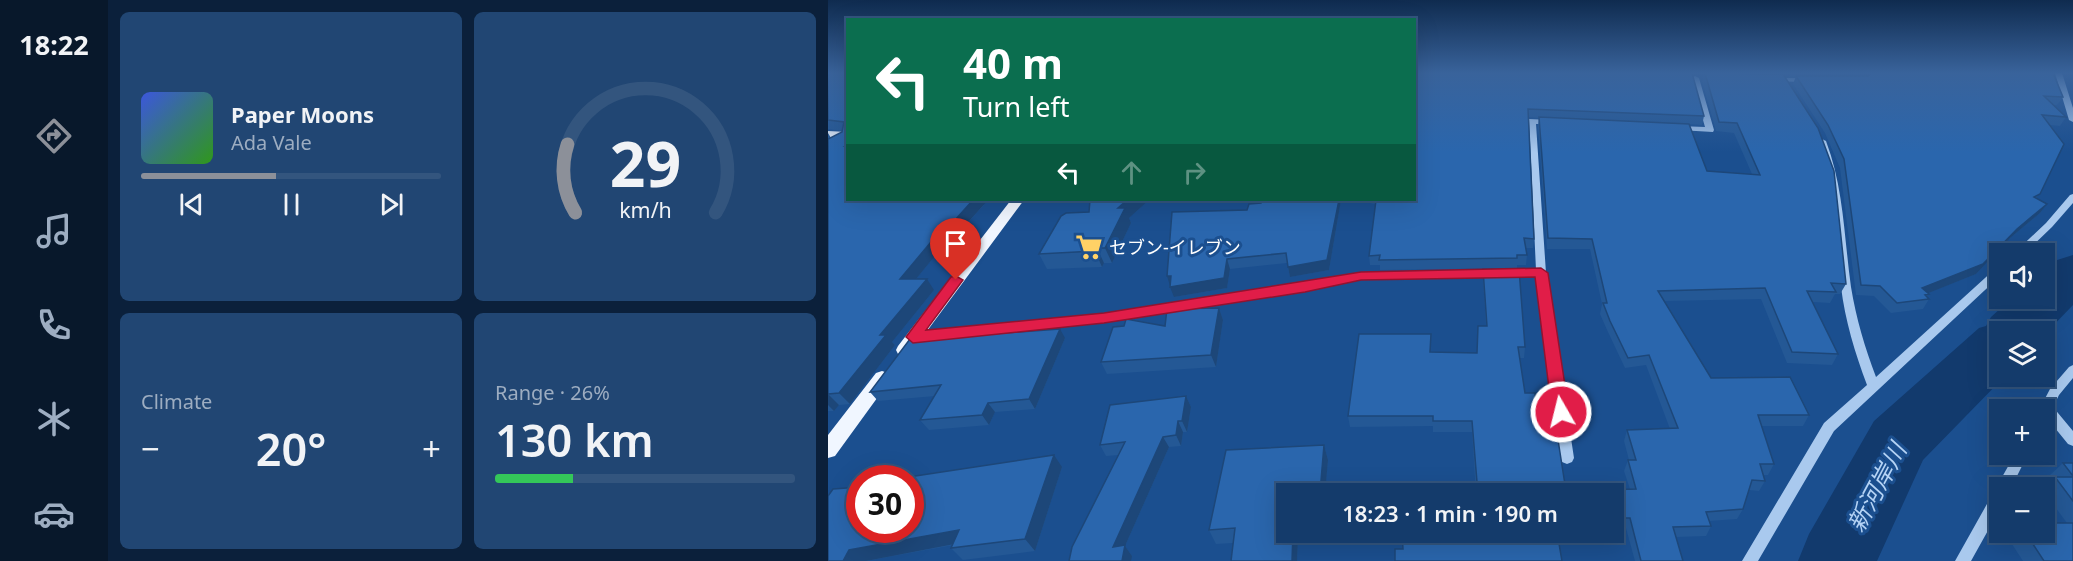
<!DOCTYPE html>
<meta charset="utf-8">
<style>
body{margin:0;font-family:"Noto Sans","Noto Sans JP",sans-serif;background:#214673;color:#f1f3f6;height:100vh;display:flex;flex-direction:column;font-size:22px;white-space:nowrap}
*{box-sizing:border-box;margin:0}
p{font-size:20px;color:#9dadc1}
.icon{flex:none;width:33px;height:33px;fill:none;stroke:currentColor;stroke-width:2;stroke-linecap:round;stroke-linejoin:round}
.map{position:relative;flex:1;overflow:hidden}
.drawer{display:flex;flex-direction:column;gap:12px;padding:12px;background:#0b203b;width:720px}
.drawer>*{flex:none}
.hud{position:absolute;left:18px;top:18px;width:570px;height:183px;border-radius:0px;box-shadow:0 6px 24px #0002,0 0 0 2px #33557e;background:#0b6e4f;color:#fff;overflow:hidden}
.tools{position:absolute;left:1161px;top:243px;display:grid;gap:12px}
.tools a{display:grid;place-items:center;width:66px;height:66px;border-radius:0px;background:#143b6b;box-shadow:0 6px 24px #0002,0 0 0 2px #33557e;font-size:30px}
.speed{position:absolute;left:18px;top:465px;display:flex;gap:12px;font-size:30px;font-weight:700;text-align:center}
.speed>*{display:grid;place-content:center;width:78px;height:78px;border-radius:50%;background:#143b6b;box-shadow:0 6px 24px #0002,0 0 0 2px #33557e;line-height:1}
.speed .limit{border:9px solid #d22;background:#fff;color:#111}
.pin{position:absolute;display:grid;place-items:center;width:51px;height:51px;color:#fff;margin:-62px -26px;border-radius:50% 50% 50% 0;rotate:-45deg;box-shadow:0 0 6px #0007}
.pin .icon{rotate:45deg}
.me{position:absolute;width:66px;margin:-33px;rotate:352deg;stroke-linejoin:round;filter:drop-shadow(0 0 4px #0008)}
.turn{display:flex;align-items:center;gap:21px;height:126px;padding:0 18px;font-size:27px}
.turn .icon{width:78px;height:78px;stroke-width:2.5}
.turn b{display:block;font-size:42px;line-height:51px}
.lanes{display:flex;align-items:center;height:57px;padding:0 18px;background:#0003;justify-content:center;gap:30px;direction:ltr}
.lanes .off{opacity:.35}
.big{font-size:45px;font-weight:600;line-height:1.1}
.drawer .card{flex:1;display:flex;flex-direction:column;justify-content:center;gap:9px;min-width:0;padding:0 21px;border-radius:9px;background:#214673}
.drawer .dial{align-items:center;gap:0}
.dial svg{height:156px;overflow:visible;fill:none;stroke:#33557e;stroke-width:7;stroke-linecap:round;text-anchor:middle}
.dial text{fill:#f1f3f6;stroke:none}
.song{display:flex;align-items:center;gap:18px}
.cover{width:72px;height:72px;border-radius:9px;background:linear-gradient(135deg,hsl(230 70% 55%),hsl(110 70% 35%))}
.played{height:6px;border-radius:3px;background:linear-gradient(90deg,#8c9099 45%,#33557e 45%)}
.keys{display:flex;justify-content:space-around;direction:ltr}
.heat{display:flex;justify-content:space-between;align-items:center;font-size:33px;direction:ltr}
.charge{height:9px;border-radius:4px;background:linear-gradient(90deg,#34c759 26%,#33557e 0)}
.drawer .tiles{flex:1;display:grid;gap:12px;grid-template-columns:repeat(2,1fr)}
.trip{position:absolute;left:448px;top:483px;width:348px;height:60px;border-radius:0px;background:#143b6b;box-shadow:0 6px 24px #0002,0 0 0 2px #33557e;font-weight:600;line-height:60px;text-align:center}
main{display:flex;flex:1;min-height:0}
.menu{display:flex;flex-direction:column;width:108px;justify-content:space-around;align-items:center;background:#08182b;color:#9dadc1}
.menu .icon{width:42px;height:42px}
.menu .selected{color:#8c9099}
.menu b{font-size:27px;color:#f1f3f6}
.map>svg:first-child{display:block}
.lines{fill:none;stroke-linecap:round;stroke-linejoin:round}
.river{fill:#123a6d;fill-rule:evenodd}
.minor{fill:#a9c9ee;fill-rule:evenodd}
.major{fill:#f0f6ff;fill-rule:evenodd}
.wall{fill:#245895;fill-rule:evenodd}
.shaded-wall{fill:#1d4779}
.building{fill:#2a66ad;stroke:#1d4779;stroke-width:1.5}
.route{fill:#e11d48;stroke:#92132f;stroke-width:1.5}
.labels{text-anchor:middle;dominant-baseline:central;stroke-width:6;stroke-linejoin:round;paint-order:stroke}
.poi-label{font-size:18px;fill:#fff;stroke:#1b4f8f;text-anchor:start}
.near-water-label{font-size:24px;font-style:italic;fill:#b5d3f5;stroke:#1b4f8f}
</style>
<main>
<nav class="menu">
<b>18:22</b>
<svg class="icon selected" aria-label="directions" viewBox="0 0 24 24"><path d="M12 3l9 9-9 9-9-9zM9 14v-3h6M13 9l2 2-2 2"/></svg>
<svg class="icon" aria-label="music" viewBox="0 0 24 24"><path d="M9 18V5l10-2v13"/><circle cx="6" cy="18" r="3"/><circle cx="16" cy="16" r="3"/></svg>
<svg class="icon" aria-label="phone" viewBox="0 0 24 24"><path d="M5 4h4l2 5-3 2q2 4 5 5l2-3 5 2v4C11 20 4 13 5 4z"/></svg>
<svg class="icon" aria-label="climate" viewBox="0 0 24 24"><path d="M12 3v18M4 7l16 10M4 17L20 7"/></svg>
<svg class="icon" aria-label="car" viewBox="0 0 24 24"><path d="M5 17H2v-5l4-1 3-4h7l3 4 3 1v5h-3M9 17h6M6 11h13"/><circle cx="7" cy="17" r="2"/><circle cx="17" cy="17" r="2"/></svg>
</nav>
<section class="drawer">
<div class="tiles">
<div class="card">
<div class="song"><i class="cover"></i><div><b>Paper Moons</b><p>Ada Vale</p></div></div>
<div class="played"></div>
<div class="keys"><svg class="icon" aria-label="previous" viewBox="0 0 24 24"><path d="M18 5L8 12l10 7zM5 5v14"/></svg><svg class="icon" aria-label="pause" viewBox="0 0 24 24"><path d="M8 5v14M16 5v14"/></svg><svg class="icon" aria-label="next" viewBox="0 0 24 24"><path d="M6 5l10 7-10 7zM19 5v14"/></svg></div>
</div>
<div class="card dial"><svg viewBox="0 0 100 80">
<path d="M14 69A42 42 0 1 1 86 69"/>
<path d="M14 69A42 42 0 0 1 10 34" stroke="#8c9099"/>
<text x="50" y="56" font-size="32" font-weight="700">29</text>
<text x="50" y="72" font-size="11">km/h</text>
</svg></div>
<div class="card"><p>Climate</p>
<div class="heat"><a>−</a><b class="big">20°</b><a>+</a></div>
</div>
<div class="card"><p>Range · 26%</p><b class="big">130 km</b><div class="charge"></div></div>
</div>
</section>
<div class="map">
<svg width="1245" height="561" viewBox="0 0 1245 561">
<rect width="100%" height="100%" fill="#1b4f8f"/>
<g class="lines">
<path class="river" d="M1245,255V305L1216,335V332H1172V376H1177L1095,460L1049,561H970L981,534L1046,421L1151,328L1158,326L1163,317L1184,298H1216V269L1226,261Z"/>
<path class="minor" d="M1227,73H1234L1245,108V122L1241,120Z
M867,76L871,78L886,130L885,132L851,130L847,128L851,126L877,127L863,78Z
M943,78H980L984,80L980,82L945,81L941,79Z
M701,119L724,120L728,122L724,124H708L718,273L746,458L744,462L739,464L734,462L732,458L708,277L533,279L477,291L276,322L106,339L102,338L100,335L102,332L106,331L276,314L477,283L533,273L708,270Z
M991,139H994L998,141C1016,189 1016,237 1023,287C1028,318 1037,348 1048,377L1168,268L1172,267V276L1006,431L930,561H914L996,423L1039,385C1027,353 1017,320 1013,287C1006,237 1007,189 990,141Z
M1245,194V203L1224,227L1196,254H1185L1218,223L1242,195Z
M1245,365V378L1231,395L1225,407L1245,431V446L1240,444L1218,417L1216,418V410H1211L1222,389L1241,367Z
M1187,454H1200L1183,488H1172V509L1143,561H1127Z"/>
<path class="major" d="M0,131L20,132V138L0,137Z
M183,200H196L82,354H70L68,350L70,346Z
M54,371L60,373L63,378L60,383L7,456L0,458V435L48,373Z"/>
</g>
<path class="wall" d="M0,73H20V200L156,205L124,240H120L88,279L106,290L64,342L67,345L22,404L11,405L6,411H0V133L3,138L14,132L15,131L0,129Z
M586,73H1036L1033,76L1235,97L1229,105H1226L1238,117L1232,126L1222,125L1209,198L1219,204L1212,213L1182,238L1148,274L1100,293L1099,297L1101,299L1095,309L1063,313L1046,296L1028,295L1012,168L997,133L965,84L968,76H982L956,75L1018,284L1012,294H1007L1002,303L985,302L1010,354L1004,365L959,363L933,299L837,301L883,378L981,415L975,426H933L946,464L940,475H935L937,481L931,491L921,490L915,509L909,519L881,521L883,526L878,536L848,537L855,561H807L798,528H786V494H648L644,432H605V426L522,427L520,416L603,352L649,353L658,326L655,280V269L697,347L696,358H692L697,393L738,491L802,489L796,471L800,460H801L796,441L799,430L842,429L818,365L797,368L780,332L772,314L774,304L762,249H719L710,126L711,118L700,117L706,239L705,248H698L699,255L698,265H689V268L552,270V265H542L541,256L548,204L521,200H586ZM864,74H876L874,81L888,131L906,133L924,174L879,171L861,124L874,125L876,116Z
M262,200H321L301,218L303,223L284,263H276L274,267L219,269L211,254L261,212Z
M434,200H513L501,270L462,277L459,263L402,269L399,288L346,297L419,210L433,203Z
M391,308L395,320L388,367L279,374L273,362L337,326Z
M140,336L237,338L207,409L167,412L161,425L101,430L92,420L107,396L50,401L42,392Z
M358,396L363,407L359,432H355L353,446L341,447L297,546L304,556L241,561L291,455L278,456L272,445Z
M496,445L500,460L497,492L459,494V532H508V537L470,539L469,561H403L405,543L388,544L381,530Z
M1235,463H1245V561H1195L1180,538L1187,532H1216L1239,523L1216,492V488H1215L1225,478L1222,475Z
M234,467L207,551L135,560L123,548L125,545L38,561H0L32,530Z"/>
<path class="shaded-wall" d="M145,200H160L124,240L118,230Z
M299,200H321L301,218L303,223L284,263L277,248L290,208Z
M511,200H513L501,270L462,277L460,267Z
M1219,204L1212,213L1182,238L1148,274L1088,298L1094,288L1189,229Z
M113,230L120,240L79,290L72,279Z
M269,248L276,263L274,267L267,251Z
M399,259L402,269L399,288L346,297L342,287Z
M339,276H343L342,286Z
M99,279L106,290L64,342L67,345L22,404L11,393L52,335Z
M391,308L395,320L388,367L383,355Z
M232,329L237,338L207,409L201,399Z
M0,394L11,405L6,411L0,405Z
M358,396L363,407L359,432L354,421Z
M160,403L167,412L161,425L154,415Z
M350,421L355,432L353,446L348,435Z
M335,437L341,447L297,546L304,556L303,561H294L285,547Z
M496,445L500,460L497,494H492Z
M226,455L234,467L207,551L197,539Z
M131,530L142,541L38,561H15L21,550Z
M465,532H468L470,539L469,561H464Z"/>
<path class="building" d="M0,73H20V144L17,146H20V200H145L118,230H113L72,279H99L52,335H58L11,393L0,394V139L14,132L16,122L0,120Z
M586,73H864L876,116L700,109L706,239L696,238L699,255H689V258L551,260L552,255L541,256L548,200H586Z
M877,73L955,74L990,128L1006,171L1018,284L1003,283L1008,292L979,291L1010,354L964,352L937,288L830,291L883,378L962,377L981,415H930L946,464H932L937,481L924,480L915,509L878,512L883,526L845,527L855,561H813L802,518H786V494H650L644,421H605V416H520L531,334H603L602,352L649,353L650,326H659L655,269H691L697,347H690L697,393H707L710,423L728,427L738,491L808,489L800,460H808L799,430L850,428L821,355L800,358L782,321L775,303H779L764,239L720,238L711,117L861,124L879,171L932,175L909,123L891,122Z
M1043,73H1225L1235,97L1216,96L1238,117L1214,115L1236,144L1212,194L1206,197L1219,204L1189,229L1155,264L1094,288L1101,294L1097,295L1101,299L1069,303L1052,286L1033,285L1016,159L1000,125L968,76H1040Z
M262,200H299L290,208H297L277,248H269L267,251L211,254L233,216L238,213L261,212Z
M434,200H511L499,260L460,267L458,253L399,259L396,278L342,287L343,276H339L344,212L419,210L421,204L433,203Z
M391,308L383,355L273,362L285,327L296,326L298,319L337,326L339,309Z
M232,329L201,399L160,403L154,415L92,420L113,385L42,392L85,335L138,333L136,336Z
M358,396L354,421H350L348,435L335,437L285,547L297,545L294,561H241L244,547L297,442L272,445L282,405Z
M496,445L492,493L506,492V494H459V532H465L464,561H403L407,528L381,530L398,450Z
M226,455L197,539L123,548L131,530L21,550L15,561H0V496L5,489L32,487V530H82V478H74Z
M1235,463H1245V476Z
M1227,477H1245V501Z
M1216,523H1245V561H1216L1197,532H1216Z
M574,532H729L734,561H567V549H575Z"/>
<linearGradient id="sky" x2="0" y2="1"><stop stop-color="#0f2b4f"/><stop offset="0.48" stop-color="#39639b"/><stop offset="1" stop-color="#39639b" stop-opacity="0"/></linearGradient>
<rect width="1245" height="152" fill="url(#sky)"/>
<path class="route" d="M713,268L720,273L741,412L739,417H727L724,412L707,277L533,280L477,292L276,323L85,343L78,337L123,277L128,276L135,280L98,330L276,313L533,272Z"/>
<defs>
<symbol id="supermarket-bare" viewBox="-9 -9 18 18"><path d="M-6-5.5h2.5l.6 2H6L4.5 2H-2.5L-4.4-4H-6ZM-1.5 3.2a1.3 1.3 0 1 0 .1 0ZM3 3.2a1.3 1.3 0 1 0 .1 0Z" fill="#ffd166" stroke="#1b4f8f" stroke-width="2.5" paint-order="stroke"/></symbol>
</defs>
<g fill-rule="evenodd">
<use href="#supermarket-bare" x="242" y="228" width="38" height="38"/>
</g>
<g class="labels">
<g class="poi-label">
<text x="281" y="247">セブン-イレブン</text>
</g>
<g class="near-water-label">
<text transform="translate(1048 487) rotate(-62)">新河岸川</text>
</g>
</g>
</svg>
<div class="tools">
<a><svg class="icon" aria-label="sound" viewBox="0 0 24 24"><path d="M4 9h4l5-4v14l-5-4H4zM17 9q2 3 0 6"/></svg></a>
<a><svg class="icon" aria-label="layers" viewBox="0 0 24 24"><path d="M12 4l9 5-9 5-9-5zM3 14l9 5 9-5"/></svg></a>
<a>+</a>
<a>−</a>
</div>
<div class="speed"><div class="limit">30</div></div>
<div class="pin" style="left:128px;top:280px;background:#d93025"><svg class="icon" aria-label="arrive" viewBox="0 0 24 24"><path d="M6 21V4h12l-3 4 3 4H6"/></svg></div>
<svg class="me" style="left:733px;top:412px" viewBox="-20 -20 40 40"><circle r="17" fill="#e11d48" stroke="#fff" stroke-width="3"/><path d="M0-11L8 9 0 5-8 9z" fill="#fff"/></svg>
<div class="trip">18:23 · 1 min · 190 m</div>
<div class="hud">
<div class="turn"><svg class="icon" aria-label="left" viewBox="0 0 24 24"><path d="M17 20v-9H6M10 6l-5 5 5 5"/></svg><div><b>40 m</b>Turn left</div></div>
<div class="lanes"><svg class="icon" aria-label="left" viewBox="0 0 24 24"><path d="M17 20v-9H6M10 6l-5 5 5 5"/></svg><svg class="icon off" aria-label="ahead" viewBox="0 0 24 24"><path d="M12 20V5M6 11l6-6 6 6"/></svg><svg class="icon off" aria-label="right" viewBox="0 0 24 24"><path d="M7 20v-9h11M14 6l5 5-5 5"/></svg></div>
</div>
</div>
</main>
